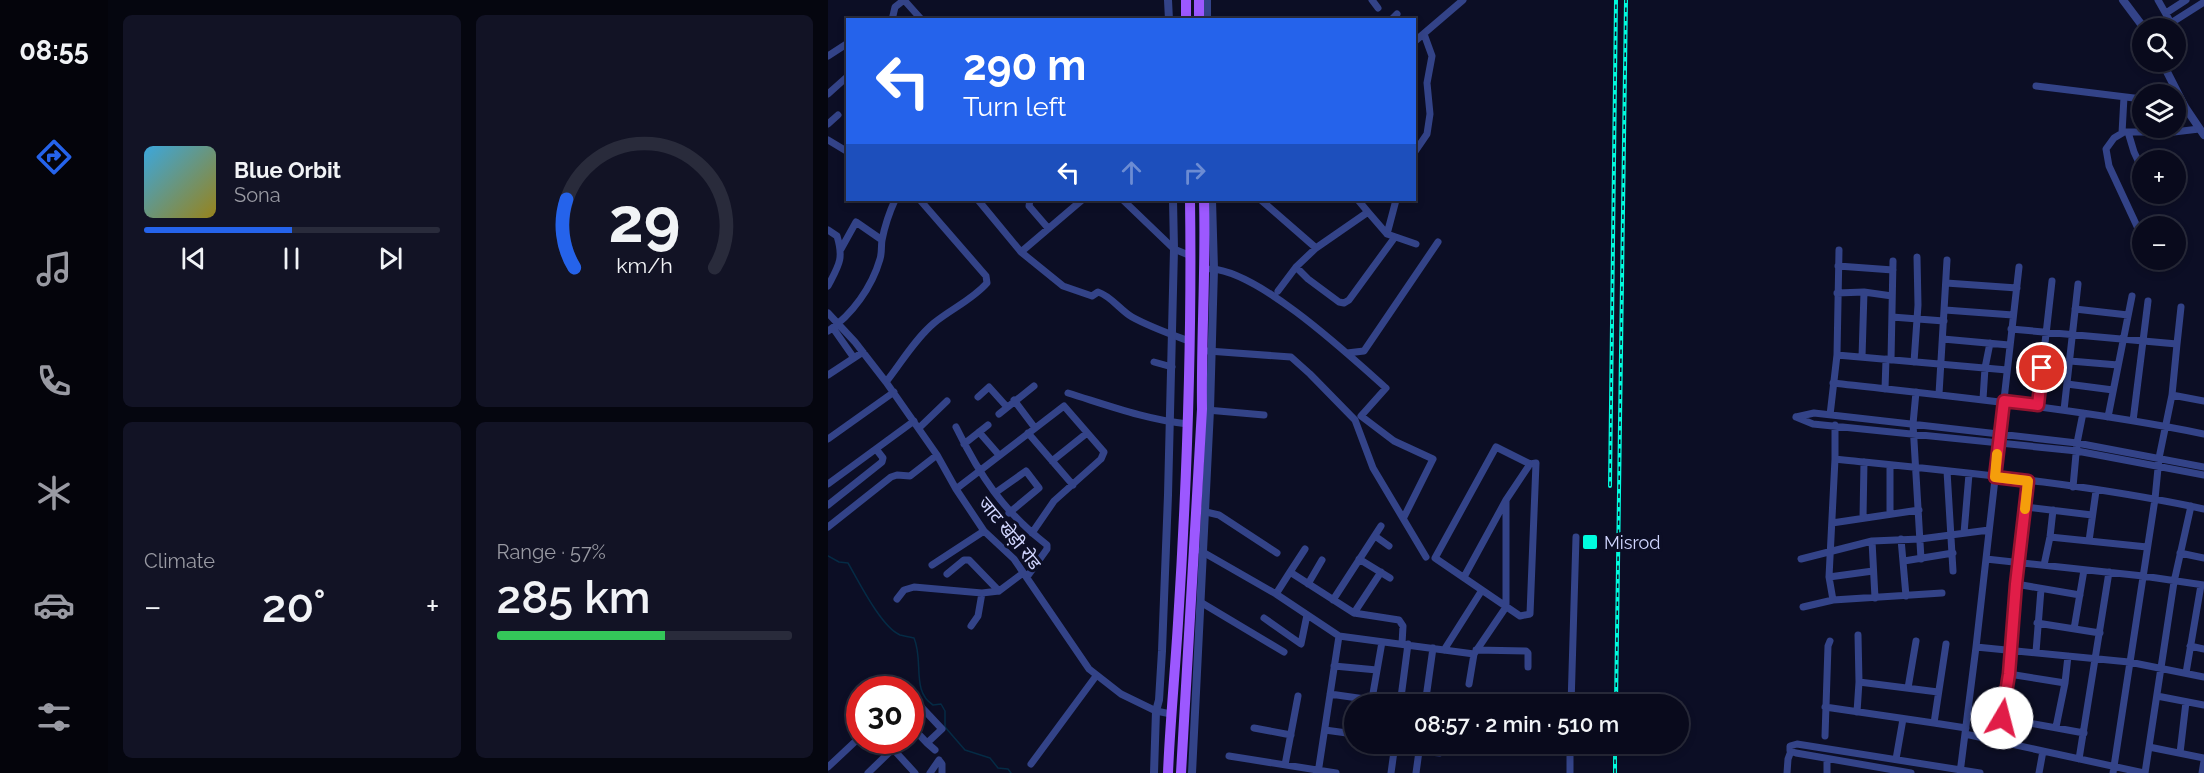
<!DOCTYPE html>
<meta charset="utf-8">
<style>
body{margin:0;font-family:Raleway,"Noto Sans Devanagari",sans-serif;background:#121325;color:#f1f3f6;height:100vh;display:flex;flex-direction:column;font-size:22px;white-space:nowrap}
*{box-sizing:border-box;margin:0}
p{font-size:20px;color:#999aa3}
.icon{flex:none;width:33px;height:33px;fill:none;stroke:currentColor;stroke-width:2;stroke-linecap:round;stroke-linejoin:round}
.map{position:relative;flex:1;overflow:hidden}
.drawer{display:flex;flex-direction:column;gap:15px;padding:15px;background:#05060f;width:720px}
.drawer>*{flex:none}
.banner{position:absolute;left:18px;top:18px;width:570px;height:183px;border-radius:0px;box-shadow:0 3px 9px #0003,0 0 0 2px #292b3b;background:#2563eb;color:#fff;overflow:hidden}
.buttons{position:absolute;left:1304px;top:18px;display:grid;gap:12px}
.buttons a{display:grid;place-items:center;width:54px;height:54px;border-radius:50%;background:#090a1c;box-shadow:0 3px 9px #0003,0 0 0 2px #292b3b;font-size:30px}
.speed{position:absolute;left:18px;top:676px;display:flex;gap:12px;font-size:30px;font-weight:700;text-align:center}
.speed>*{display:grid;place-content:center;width:78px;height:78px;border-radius:50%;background:#090a1c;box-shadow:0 3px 9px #0003,0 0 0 2px #292b3b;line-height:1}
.speed .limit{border:9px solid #d22;background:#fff;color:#111}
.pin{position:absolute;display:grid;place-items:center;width:51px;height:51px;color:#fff;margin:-26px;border:3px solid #fff;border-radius:50%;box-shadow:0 2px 6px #0007}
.me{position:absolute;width:66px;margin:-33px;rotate:8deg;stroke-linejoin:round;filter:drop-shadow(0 0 4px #0008)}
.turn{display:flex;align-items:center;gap:21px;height:126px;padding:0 18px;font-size:27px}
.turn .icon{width:78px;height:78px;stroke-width:2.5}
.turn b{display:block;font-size:42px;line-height:51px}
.lanes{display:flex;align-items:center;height:57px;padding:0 18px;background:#0003;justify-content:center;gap:30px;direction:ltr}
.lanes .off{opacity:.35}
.big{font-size:45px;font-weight:600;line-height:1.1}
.drawer .card{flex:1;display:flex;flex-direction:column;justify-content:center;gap:9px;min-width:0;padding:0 21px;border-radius:9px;background:#121325}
.drawer .dial{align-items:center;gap:0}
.dial svg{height:156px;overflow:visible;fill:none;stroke:#292b3b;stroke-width:7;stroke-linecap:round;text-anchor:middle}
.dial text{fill:#f1f3f6;stroke:none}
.song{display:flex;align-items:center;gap:18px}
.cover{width:72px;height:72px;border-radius:9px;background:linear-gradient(135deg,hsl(200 70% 55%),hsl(50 70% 35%))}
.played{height:6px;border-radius:3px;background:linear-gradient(90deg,#2563eb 50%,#292b3b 50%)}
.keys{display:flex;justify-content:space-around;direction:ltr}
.heat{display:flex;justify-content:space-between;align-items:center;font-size:33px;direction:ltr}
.charge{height:9px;border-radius:4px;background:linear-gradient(90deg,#34c759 57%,#292b3b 0)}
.drawer .tiles{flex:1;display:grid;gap:15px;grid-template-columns:repeat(2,1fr)}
.trip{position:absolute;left:516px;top:694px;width:345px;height:60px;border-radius:30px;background:#090a1c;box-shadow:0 3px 9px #0003,0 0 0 2px #292b3b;font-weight:600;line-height:60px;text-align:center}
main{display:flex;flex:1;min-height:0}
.dock{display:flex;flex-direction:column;width:108px;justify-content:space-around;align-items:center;background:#04040b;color:#999aa3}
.dock .icon{width:42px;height:42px}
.dock .selected{color:#2563eb}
.dock b{font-size:27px;color:#f1f3f6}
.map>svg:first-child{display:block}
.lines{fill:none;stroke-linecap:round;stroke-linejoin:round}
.stream{stroke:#052b45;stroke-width:1.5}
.minor{stroke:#334388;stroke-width:7}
.tertiary{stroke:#334388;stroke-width:8}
.primary{stroke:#9c58ff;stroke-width:10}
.rail-casing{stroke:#00fcde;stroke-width:4}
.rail{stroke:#0c0e25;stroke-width:1.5;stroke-dasharray:4.5;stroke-linecap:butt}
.route-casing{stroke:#92132f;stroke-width:15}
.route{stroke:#e11d48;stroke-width:10}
.slow{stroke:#f59e0b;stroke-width:10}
.poi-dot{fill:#00fcde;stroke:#0c0e25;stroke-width:2}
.labels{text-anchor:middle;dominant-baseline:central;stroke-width:6;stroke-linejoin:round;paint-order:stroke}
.street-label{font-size:18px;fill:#d1d6ff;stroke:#0c0e25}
.poi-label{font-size:18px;fill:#d1d6ff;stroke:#0c0e25;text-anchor:start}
</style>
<main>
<nav class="dock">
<b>08:55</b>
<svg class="icon selected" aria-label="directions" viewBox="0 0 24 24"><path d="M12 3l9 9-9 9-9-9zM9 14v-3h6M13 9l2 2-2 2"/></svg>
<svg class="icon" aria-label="music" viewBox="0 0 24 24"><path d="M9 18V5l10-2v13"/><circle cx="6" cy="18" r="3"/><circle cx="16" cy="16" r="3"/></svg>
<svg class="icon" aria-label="phone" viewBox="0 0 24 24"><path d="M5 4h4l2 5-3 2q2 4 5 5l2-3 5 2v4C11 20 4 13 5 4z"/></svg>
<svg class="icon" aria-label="climate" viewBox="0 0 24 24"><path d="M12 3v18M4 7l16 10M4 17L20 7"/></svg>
<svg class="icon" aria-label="car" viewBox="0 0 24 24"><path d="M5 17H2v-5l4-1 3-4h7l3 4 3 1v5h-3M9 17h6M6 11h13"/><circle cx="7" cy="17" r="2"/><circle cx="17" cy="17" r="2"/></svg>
<svg class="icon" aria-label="filters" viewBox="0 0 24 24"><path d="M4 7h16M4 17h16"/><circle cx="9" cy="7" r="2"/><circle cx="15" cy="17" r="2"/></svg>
</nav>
<section class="drawer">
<div class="tiles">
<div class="card">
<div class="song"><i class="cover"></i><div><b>Blue Orbit</b><p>Sona</p></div></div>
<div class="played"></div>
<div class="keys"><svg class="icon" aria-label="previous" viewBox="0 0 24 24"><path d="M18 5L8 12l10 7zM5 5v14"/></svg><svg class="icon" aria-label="pause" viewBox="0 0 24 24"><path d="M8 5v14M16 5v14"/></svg><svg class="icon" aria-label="next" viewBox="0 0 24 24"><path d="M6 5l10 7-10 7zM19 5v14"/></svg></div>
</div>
<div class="card dial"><svg viewBox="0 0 100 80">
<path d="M14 69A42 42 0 1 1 86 69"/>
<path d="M14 69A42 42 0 0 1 10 34" stroke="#2563eb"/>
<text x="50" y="56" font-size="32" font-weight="700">29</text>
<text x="50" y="72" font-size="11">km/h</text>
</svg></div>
<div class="card"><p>Climate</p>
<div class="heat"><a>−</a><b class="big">20°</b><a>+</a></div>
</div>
<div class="card"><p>Range · 57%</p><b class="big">285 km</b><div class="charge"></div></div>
</div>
</section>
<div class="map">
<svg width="1376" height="773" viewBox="0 0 1376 773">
<rect width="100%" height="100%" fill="#0c0e25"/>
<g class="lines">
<path class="stream" d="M0,556L11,562L20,563C30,580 53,627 72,635C76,636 81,637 86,638C96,661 83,691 105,705L113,704L117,711V727L137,750L162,758L170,768L180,769L183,773"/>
<path class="minor" d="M76,0L94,20
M544,0L550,8
M1330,0L1343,23L1376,2
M1338,13L1358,0
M64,20L67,7L76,0
M563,20L569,14
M586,42L635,0
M0,56L20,43
M1208,86L1314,99
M0,94L20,76
M0,124L10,115
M1300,132L1306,152L1314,169
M1294,133L1296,97
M0,140L20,152
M586,153L599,134L602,114L599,83L604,56L596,34
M150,200L193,252L254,200
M202,200L201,206L220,228
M295,200L346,249L363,256
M433,200L488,248
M540,212L559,234L588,244
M0,230L9,236C16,259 11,265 0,286
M559,234L568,200
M1314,237L1281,166L1278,149L1286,138L1296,132H1346L1371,129
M13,249L28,222L54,240
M193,252L235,286L264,296L270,292C283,296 292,310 304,317C322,327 342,334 361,341
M1010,266L1065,270
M468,267L480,279L511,302L516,303L521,300L567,237
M383,269C431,271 521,355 558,388L533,416L566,441L605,459L576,517
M1118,283L1189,288
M450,291L468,267L488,248L540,212L530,200
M1009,293L1036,292L1064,296
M1247,309L1300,315
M1117,310L1185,315
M0,313L27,342L58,382L109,455L128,489L156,531L186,559L261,669L293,694L328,711L343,714
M1064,317L1116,321
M5,328L26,358
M1183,329L1349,344L1344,395L1331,458L1327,499L1285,773
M0,331C24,315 44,287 52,259C54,253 53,246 54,240C57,225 61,213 67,200
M1115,339L1181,345
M1349,344L1353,307
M380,351L463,357L482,374L527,420L545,468L598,557
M519,353L536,351L610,242
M1009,355L1179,370
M1034,357L1036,292
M1063,360L1065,261
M1242,361L1290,365
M326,362L344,367
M1086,362L1090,305L1089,257
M0,375L35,352
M58,382C73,363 87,339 106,323C123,309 144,300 159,283L158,276L92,200
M1005,383C1129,397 1253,409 1376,434
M1239,384L1285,390
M1057,389L1058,359
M1088,392L1085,424L1093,559
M240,393C279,405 319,420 360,424
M1111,394L1119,260
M1344,395L1376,401
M150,397L161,387L179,407
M1155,399L1157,368L1162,343
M186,400L207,428
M1210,405L1224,281
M379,410L436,415
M1236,410L1250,284
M171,414L206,386
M1002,415L1009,355L1011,250
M968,417L985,424L1249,451L1376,475
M968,417L986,413L1249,443L1376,467
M1280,417L1304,296
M1305,421L1320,301
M128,427C152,476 175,511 219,545V549L199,577
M91,428L119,401
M151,432L171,455
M200,433L245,485
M0,439L66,392
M136,444L160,425
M668,447L702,464L708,463L702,614L692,616L607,558Z
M1007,459C1130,472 1255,483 1376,509
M224,461L259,433
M1062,465V514
M1119,471L1125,571
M0,484L86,421
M1245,487L1249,443L1255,413
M128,489L236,406L276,452L273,459L226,501L204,533
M167,493L198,471L211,488L181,513
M0,505L54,462L55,458L48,449
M1197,507L1264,515
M374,511L391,515L449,553
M1035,518L1036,462
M1004,523L1091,510
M0,527L63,477L69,475L82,476L109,455
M1136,533L1141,474
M547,536L561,546
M1222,537L1319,547
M1073,539L1078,596
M1044,541L1047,598
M1261,541L1268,491
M373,551L448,594L511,636L646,654L678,607V500
M1352,553L1376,558
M531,559L562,578
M973,559L1044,541L1092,539L1161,530
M1158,559L1315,576L1376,585
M1076,561L1125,553
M104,565L156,531
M1216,565L1222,537L1225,510
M462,572L477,549
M119,574L136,560H141L171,591
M636,577L678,500L702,464
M1001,577L1045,571
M480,584L494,560
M1188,584L1252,595
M448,594L462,572L526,613L571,620L575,626L574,644
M69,599L76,590L86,587L154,593L171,591L195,573
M505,600L553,526
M1005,600L1001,577L1007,459V425
M374,603L456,652
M975,607L1005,600L1114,593
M526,613L553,572
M436,618L473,644L479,615
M1209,623L1272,633
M143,626L150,616L154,593
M1246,629L1256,570
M1118,644L1106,723L1138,728
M1362,646L1376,649
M1148,647L1301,662L1376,677
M616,650L654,590
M648,650L698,651L700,653V667
M1208,652L1213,589
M506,666L549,670
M1358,673L1373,585
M1181,674L1237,683
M1031,682L1110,692
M641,684L646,654
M1080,688L1088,641
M502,694L572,704
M82,695L114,729L99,743L82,725
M1329,696L1376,705
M544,699L554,642
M572,705L580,644
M597,705L605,648
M743,705L748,537
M997,707L1106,723
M1029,712L1031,682L1030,635
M1174,718L1256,733
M1228,727L1237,683L1240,656
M426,728L463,735
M497,730L526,734
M1137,734L1316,773
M997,736L1000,646L1002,641
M99,743L107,750
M1173,743L1181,674L1188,584L1200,481
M1321,747L1376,758
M65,749L87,773
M591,751L612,753L617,744
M1352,753L1358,702
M401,756L508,773
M1068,759L1075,719
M1251,759L1281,572
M203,764L268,676
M457,765L470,696
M0,767L32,737
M40,773L73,741
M102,773L111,760L114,764V773
M490,773L511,636
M563,773L567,744
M588,773L592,744
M742,773V744
M959,773L960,759L963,751
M999,773V759
M1083,773L968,753L962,751V746L969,744L1152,773
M1132,773L1148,647L1191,267
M1211,773L1215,751
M1317,773L1346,582L1363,506
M1374,773L1376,761"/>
<path class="tertiary" d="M340,0L341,20
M379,0V20
M1295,0L1316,28
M1334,62L1357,107L1376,135
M326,773L328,711L331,700L334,651L340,495L346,249L345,200
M364,773L382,410L386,269L384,200"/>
<path class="primary" d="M358,0V20
M371,0V20
M340,773C342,723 347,673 350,623C359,482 364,341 362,200
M353,773L374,409C373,339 378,270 376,200"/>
<defs>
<path id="rail" d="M782,486L788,0
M788,705L798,0
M787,773V744"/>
</defs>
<use href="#rail" class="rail-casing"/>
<use href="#rail" class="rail"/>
</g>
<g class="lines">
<defs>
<path id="route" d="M1174,718L1181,674L1188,584L1200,481L1167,477L1176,401L1210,405L1214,368"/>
</defs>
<use href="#route" class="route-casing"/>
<use href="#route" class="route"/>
<path class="slow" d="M1169,454L1167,477L1200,481L1197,509"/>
</g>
<rect class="poi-dot" x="754" y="534" width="16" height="16" rx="3"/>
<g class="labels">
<g class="street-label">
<text transform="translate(182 533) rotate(51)">जाट खेड़ी रोड</text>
</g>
<g class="poi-label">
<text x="776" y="542">Misrod</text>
</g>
</g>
</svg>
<div class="buttons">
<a><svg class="icon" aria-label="search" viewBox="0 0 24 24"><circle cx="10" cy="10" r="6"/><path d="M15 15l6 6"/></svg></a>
<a><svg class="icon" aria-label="layers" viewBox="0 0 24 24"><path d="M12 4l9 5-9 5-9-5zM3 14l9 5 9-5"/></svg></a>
<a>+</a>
<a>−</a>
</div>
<div class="speed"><div class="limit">30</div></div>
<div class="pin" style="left:1214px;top:368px;background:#d93025"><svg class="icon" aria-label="arrive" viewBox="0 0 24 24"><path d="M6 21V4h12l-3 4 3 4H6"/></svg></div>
<svg class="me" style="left:1174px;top:718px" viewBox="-20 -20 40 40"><circle r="19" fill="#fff"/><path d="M0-13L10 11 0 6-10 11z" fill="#e11d48"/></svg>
<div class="trip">08:57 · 2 min · 510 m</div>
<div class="banner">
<div class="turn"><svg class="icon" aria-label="left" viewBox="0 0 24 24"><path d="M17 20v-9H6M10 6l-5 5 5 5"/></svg><div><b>290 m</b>Turn left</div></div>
<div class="lanes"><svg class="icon" aria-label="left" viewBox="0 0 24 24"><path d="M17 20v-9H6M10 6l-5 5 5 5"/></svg><svg class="icon off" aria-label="ahead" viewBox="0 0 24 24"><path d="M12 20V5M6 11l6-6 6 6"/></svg><svg class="icon off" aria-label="right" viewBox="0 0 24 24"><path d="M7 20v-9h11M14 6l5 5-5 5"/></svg></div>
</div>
</div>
</main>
